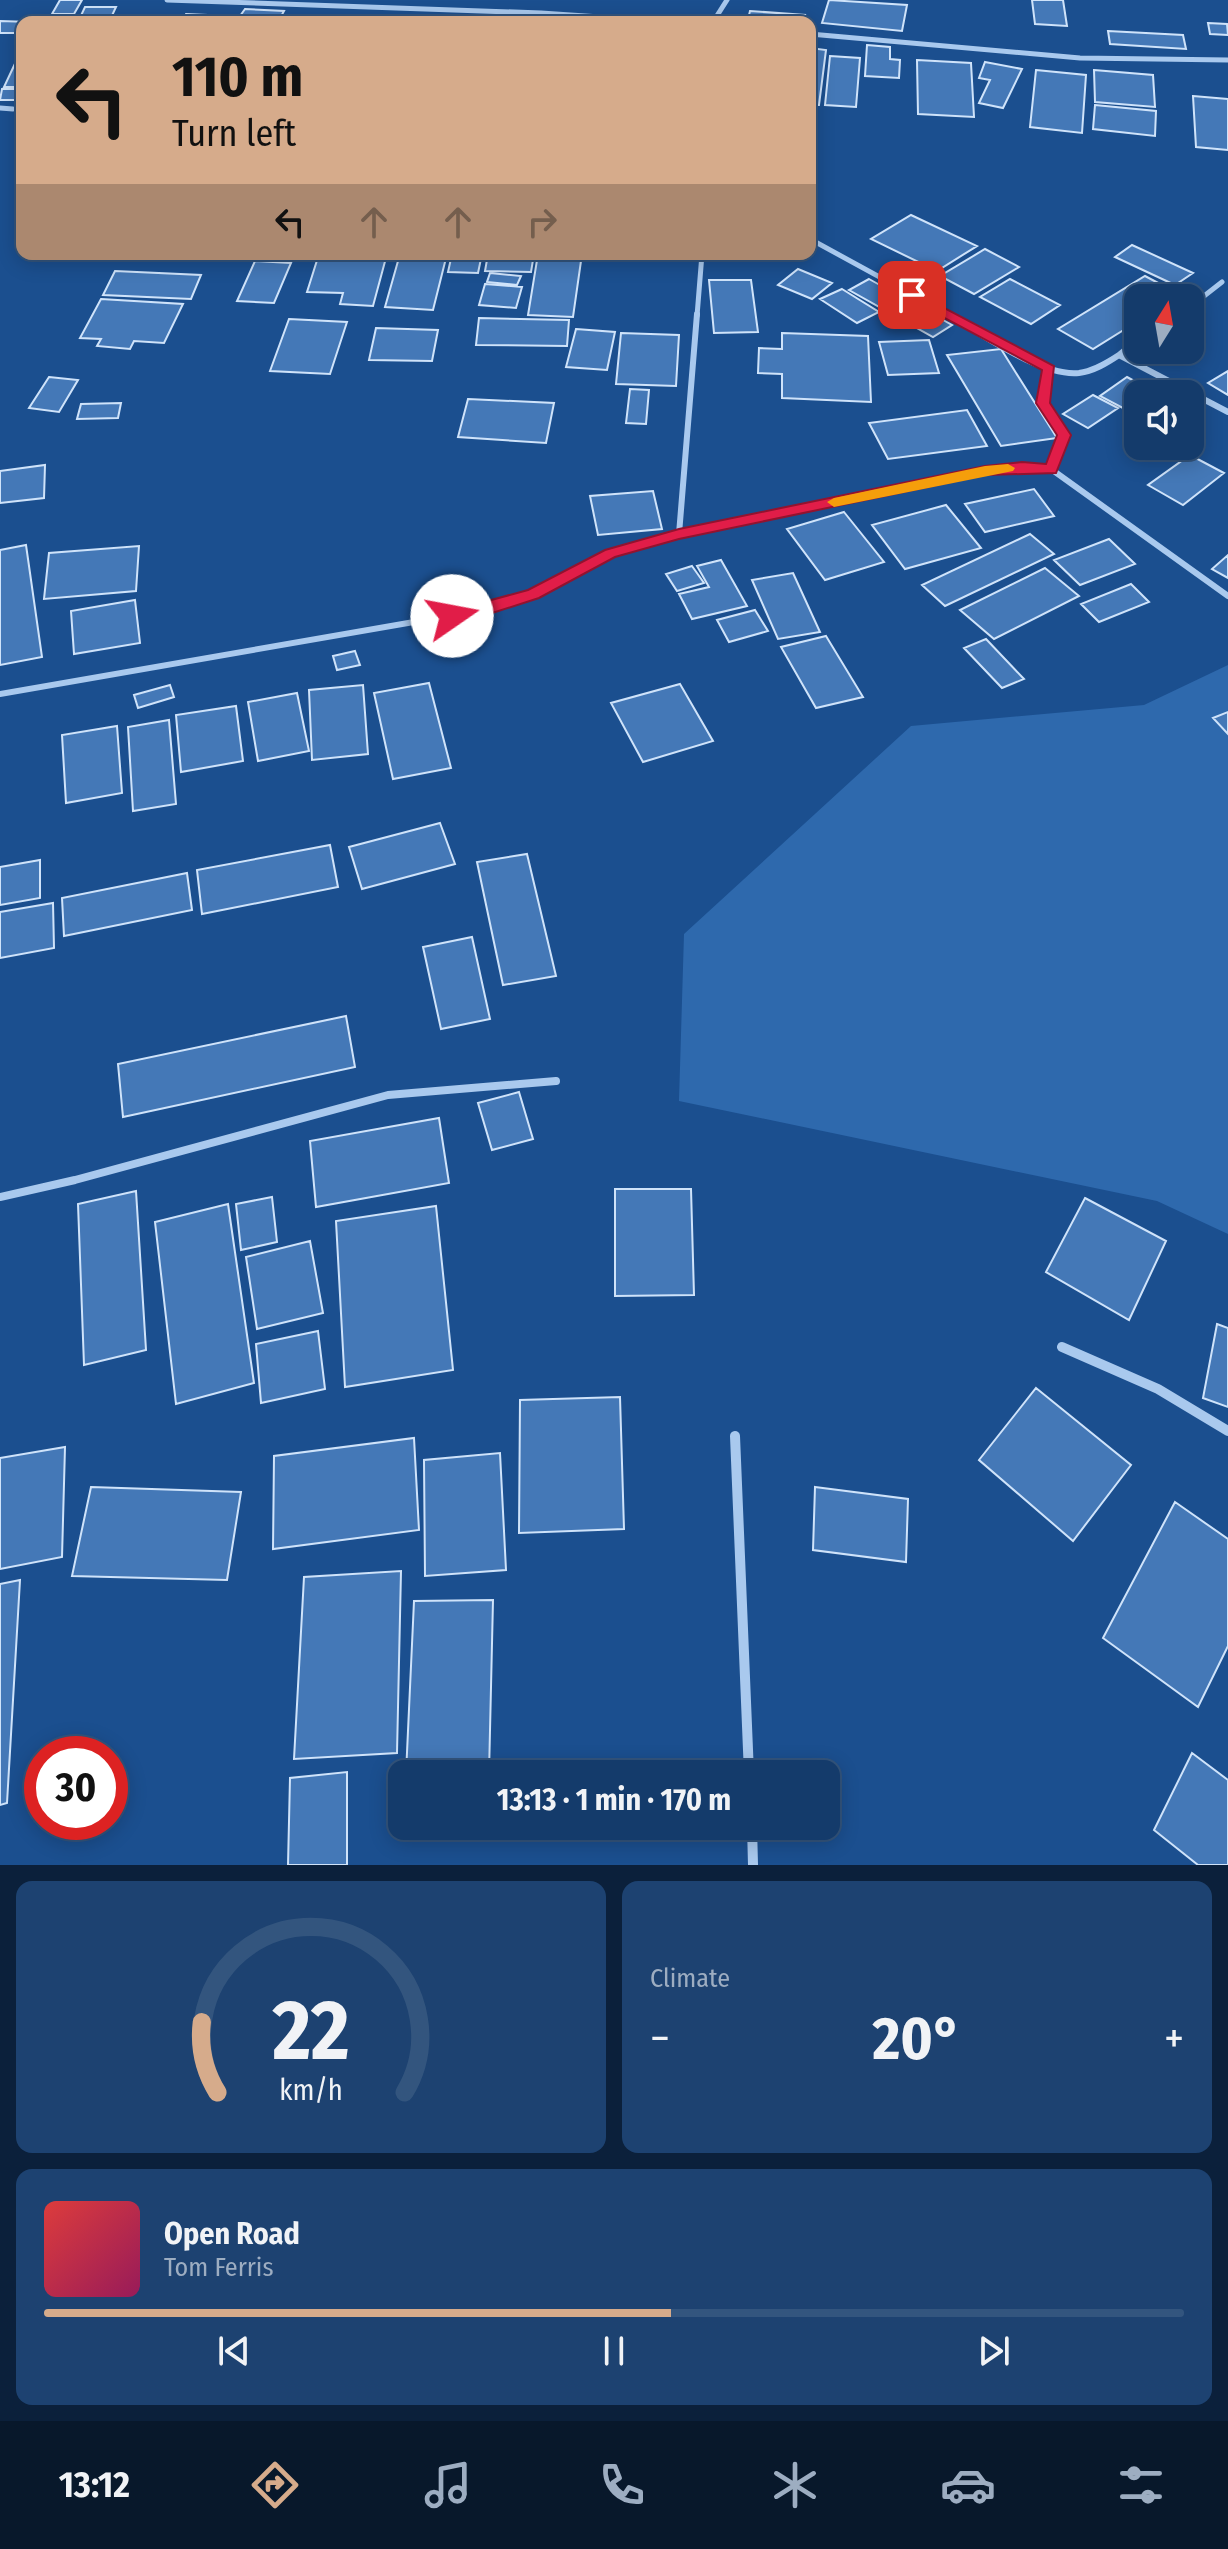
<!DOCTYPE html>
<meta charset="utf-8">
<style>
body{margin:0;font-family:"Fira Sans Condensed",sans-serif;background:#1d4271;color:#f1f3f6;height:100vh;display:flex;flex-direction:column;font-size:30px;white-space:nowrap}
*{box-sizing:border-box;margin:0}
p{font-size:26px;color:#9dadc1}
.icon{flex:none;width:44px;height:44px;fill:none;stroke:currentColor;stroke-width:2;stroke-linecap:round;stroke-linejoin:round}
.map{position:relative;height:1865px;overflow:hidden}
.sheet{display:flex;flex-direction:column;gap:16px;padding:16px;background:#0b203b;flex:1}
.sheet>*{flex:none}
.guide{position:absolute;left:16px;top:16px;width:800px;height:244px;border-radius:16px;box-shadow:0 4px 20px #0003,0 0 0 2px #33557e;background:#d6ab8b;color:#111;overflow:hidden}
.needle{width:52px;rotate:11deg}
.tools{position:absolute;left:1124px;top:284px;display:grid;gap:16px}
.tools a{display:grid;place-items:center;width:80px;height:80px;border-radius:16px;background:#143b6b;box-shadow:0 4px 20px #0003,0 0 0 2px #33557e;font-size:40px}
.speed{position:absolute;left:24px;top:1736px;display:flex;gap:16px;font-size:40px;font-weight:700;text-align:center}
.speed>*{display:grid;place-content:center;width:104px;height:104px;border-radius:50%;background:#143b6b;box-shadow:0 4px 20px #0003,0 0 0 2px #33557e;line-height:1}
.speed .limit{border:12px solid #d22;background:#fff;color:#111}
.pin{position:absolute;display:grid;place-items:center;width:68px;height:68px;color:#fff;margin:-34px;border-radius:16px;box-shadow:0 4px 12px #0006}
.me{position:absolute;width:88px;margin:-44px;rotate:78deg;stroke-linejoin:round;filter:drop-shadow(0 0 6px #0008)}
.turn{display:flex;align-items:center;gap:28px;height:168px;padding:0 24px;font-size:36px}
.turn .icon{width:104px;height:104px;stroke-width:2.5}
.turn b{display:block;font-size:56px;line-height:68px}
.lanes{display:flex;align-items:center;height:76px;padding:0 24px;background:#0003;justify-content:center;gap:40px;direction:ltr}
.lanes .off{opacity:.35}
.big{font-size:60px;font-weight:700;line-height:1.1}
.sheet .widget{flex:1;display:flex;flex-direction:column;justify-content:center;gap:12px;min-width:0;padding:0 28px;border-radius:16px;background:#1d4271}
.sheet .dial{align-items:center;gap:0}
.dial svg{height:208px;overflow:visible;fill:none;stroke:#33557e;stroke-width:7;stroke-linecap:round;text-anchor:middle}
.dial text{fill:#f1f3f6;stroke:none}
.song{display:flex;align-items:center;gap:24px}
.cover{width:96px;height:96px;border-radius:12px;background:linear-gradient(135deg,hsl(0 70% 55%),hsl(330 70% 35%))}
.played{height:8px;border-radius:4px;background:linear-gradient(90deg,#d6ab8b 55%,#33557e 55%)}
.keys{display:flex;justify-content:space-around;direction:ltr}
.heat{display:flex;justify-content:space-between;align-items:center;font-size:44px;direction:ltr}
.sheet .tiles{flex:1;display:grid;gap:16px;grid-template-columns:1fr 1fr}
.widget:last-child{grid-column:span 2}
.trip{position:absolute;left:388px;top:1760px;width:452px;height:80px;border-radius:16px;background:#143b6b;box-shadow:0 4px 20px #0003,0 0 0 2px #33557e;font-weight:700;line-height:80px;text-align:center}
.tab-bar{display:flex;height:128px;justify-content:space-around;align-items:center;background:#08182b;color:#9dadc1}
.tab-bar .icon{width:56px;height:56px}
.tab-bar .selected{color:#d6ab8b}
.tab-bar b{font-size:36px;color:#f1f3f6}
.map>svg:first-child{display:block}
.green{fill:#2e69ad}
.building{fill:#4478b7;stroke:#cfe3fa;stroke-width:2}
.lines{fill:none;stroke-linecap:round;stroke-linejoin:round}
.minor-far3{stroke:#a9c9ee;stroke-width:5}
.minor-far2{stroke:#a9c9ee;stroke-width:6}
.minor-far1{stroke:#a9c9ee;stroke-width:8}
.minor{stroke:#a9c9ee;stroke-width:10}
.route{fill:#e11d48;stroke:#92132f;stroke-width:2}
.slow{fill:#f59e0b}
</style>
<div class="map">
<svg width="1228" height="1865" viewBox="0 0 1228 1865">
<rect width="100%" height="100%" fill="#1b4f8f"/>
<path class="green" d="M1228,665V1234L1157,1201L679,1101L684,934L911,726L1144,705Z"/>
<path class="building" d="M60,0H82L74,14H52Z
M829,0L907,5L902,31L822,23Z
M1032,0H1063L1067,26L1035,24Z
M85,7H116L109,22H78Z
M245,9L284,11L278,22L238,19Z
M750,11L805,15L803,22L748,19Z
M186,14L228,16L225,22H181Z
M416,15L448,16L446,22H413Z
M340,16L388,19L387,22H337Z
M534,18V22H481V19Z
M0,21L31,22H22V33H0Z
M1208,23L1227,24L1228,35L1210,34Z
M1108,31L1183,35L1186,49L1110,44Z
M867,45L890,47V59L900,60L899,78L865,76Z
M810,48L826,50L819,105H810Z
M20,53L22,87H4Z
M830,56L860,58L856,107L825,105Z
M917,60L971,63L974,117L918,114Z
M985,62L1022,69L1003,108L979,103L990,80L979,78Z
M1036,70L1086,75L1082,133L1030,127Z
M1094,70L1153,75L1155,107L1095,102Z
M2,89H22V100H0Z
M1193,96L1228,99V150L1196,147Z
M1095,105L1156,111L1155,136L1093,129Z
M911,215L977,246L937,271L871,239Z
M1132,245L1193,273L1175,285L1115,257Z
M985,249L1019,267L974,294L940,276Z
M61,254H114L111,259L59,257Z
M236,254H293L290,260L235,257Z
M319,254H387L373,306L340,304L343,293L307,292Z
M400,254H447L433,310L385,307Z
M452,254H482L478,273L448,272Z
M488,254H534L531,272L485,271Z
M538,254H582L573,317L528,315Z
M255,261L291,263L274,303L237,301Z
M798,269L832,283L812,299L778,285Z
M115,271L201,275L191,299L103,295Z
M490,273L521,276L517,285L487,282Z
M1145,276L1181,295L1175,298H1138V321L1093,349L1058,329Z
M869,279L952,325L933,337L849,290Z
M1010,279L1060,305L1031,324L980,297Z
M709,280H751L758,332L714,333Z
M485,284L522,287L516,308L479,305Z
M842,289L879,312L857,323L820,299Z
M101,299L183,304L164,343L134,341L130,349L97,346L101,339L80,338Z
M479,318L569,320L567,346L476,345Z
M289,319L347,322L330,374L270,371Z
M376,328L438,330L432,361L369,360Z
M576,329L615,332L607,370L566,367Z
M621,333L679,335L676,386L616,384Z
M782,333L868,336L871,402L782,398V374L758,373L759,348L782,349Z
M929,340L939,373L888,375L879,342Z
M1001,349L1057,438L1001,446L947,355Z
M1228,371V395L1208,383Z
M49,377L78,380L59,412L29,408Z
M1127,377L1158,394H1138V416L1100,396Z
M630,389L649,390L646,424L626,423Z
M1093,395L1118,408L1088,428L1063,414Z
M468,399L554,403L546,443L458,437Z
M121,403L118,418L77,419L81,404Z
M967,410L987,446L888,459L869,423Z
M1190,455L1224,473L1183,505L1148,485Z
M45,465L44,498L0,503V471Z
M1034,489L1054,516L985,532L965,504Z
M653,491L662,529L598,535L590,496Z
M946,505L981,548L905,569L872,525Z
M844,512L884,562L825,580L787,529Z
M1030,534L1054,554L945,606L922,585Z
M1109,539L1135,564L1080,585L1054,560Z
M26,545L42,657L0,665V550Z
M139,546L136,591L44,599L49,553Z
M1228,555V578L1212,569Z
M721,560L747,606L692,619L679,594L709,587L697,566Z
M692,566L704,583L677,591L666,574Z
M1045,568L1079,596L994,639L960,610Z
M793,573L820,632L778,639L752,580Z
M1131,584L1149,602L1099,622L1081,604Z
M135,600L140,643L74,654L71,611Z
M755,610L768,631L729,642L717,620Z
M826,636L863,697L816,708L781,647Z
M986,639L1024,679L1002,688L964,648Z
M355,651L360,665L337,670L333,656Z
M429,683L451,768L393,779L374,693Z
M680,684L713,741L643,762L611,703Z
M170,685L174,697L138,708L134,695Z
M363,685L368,754L312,760L309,690Z
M297,693L309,751L258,761L248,702Z
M236,706L243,761L181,772L176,715Z
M1228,712V734L1213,718Z
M169,720L176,804L133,811L128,727Z
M117,726L122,793L66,803L62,735Z
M440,823L455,864L362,889L349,847Z
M330,845L338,887L202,914L197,870Z
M527,854L556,976L503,985L477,862Z
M40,860V898L0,905V867Z
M187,873L192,910L64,936L62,898Z
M53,903L54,948L0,958V912Z
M472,937L490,1019L441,1029L423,947Z
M346,1016L355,1067L123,1117L118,1064Z
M519,1092L533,1139L492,1150L478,1103Z
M439,1118L449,1183L316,1207L310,1141Z
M615,1189H691L694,1295L615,1296Z
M136,1191L146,1350L84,1365L78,1204Z
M272,1197L277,1242L241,1250L236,1204Z
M1085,1198L1166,1241L1129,1320L1046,1272Z
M228,1204L254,1383L176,1404L155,1222Z
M436,1206L453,1370L345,1387L336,1221Z
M310,1241L323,1313L257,1329L246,1257Z
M1217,1324L1228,1328V1407L1203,1398Z
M318,1331L325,1389L261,1403L256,1344Z
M1036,1388L1131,1465L1073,1541L979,1460Z
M620,1397L624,1529L519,1533L520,1400Z
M414,1438L419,1530L273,1549L274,1456Z
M65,1447L62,1557L0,1569V1458Z
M500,1453L506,1570L425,1576L424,1460Z
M91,1487L241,1492L227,1580L72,1576Z
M815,1487L908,1499L906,1562L813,1550Z
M1175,1502L1228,1539V1646L1198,1707L1103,1638Z
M401,1571L397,1753L294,1759L304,1577Z
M20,1580L7,1803L0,1805V1584Z
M493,1600L489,1774H406L414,1601Z
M1192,1753L1228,1780V1865H1198L1154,1830Z
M347,1772V1865H288L290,1778Z"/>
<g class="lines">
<path class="minor-far3" d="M167,0L541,13L674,22
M713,22L727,0
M810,34L1080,58L1228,60
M0,108L13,109
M810,239L951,316
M1190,307L1222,282
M697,316L702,254"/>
<path class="minor-far2" d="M947,314C981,333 1040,377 1079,373C1094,371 1107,363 1119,355L1228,412
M1119,355L1138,339
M1049,369L1043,403L1064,435L1051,469
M679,534L697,314
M0,694L483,610L534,594L610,554L640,544L985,470L1022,467L1051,469L1228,596"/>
<path class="minor-far1" d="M0,1197L75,1180L388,1095L556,1081"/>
<path class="minor" d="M1062,1347L1158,1389L1228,1431
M735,1436L749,1774
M752,1826L753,1865"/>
</g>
<path class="route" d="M907,293H916L1054,366L1050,403L1071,435L1056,473L985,475L679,539L615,557L539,598L483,616L447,620V612L528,590L605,550L679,529L985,466L1022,462L1046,464L1057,435L1036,403L1042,370L907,298Z"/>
<path class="slow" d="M1008,464L1015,468L1013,471L834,507L827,502L834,498L985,466Z"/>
</svg>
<div class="tools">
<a><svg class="needle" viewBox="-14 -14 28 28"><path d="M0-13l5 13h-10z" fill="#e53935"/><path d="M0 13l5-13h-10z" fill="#9dadc1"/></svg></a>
<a><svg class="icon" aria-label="sound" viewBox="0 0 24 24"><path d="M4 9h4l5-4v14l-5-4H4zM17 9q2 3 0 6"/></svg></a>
</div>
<div class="speed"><div class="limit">30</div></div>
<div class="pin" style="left:912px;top:295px;background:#d93025"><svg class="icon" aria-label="arrive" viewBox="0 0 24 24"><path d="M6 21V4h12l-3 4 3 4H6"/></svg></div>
<svg class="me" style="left:452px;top:616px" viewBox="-20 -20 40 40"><circle r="19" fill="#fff"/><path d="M0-13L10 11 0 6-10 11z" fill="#e11d48"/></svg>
<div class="trip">13:13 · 1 min · 170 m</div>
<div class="guide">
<div class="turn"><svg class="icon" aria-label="left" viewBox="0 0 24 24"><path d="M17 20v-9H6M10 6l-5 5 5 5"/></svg><div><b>110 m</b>Turn left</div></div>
<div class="lanes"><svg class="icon" aria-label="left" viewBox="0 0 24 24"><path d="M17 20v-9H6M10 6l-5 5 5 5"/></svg><svg class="icon off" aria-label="ahead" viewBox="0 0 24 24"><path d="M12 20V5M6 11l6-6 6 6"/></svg><svg class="icon off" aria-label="ahead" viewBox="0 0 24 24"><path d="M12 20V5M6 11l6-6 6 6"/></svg><svg class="icon off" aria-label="right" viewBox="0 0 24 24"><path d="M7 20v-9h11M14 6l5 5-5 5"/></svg></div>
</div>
</div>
<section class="sheet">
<div class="tiles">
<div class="widget dial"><svg viewBox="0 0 100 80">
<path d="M14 69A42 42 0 1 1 86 69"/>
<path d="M14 69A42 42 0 0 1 8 42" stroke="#d6ab8b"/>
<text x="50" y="56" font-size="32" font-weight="700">22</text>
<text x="50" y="72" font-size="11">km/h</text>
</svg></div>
<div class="widget"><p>Climate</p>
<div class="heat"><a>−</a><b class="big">20°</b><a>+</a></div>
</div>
<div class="widget">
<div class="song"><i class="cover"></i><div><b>Open Road</b><p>Tom Ferris</p></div></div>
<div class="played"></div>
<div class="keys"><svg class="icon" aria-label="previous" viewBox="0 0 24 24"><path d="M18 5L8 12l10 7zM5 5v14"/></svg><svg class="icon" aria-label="pause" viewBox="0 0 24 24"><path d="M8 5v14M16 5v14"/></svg><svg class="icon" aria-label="next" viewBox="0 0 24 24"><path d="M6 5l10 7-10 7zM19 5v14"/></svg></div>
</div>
</div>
</section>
<nav class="tab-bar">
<b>13:12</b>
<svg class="icon selected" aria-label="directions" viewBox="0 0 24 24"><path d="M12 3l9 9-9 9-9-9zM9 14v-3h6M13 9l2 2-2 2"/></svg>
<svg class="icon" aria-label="music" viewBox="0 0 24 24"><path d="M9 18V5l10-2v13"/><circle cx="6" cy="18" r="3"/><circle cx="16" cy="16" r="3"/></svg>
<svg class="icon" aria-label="phone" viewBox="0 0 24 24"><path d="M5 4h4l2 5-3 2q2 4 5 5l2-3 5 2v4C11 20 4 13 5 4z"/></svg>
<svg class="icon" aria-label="climate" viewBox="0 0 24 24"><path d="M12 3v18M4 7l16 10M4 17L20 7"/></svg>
<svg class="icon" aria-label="car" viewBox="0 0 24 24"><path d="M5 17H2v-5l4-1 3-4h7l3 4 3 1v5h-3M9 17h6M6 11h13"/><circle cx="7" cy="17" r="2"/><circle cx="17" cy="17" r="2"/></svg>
<svg class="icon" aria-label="filters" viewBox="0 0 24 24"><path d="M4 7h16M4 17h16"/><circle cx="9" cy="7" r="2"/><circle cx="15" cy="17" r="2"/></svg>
</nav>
